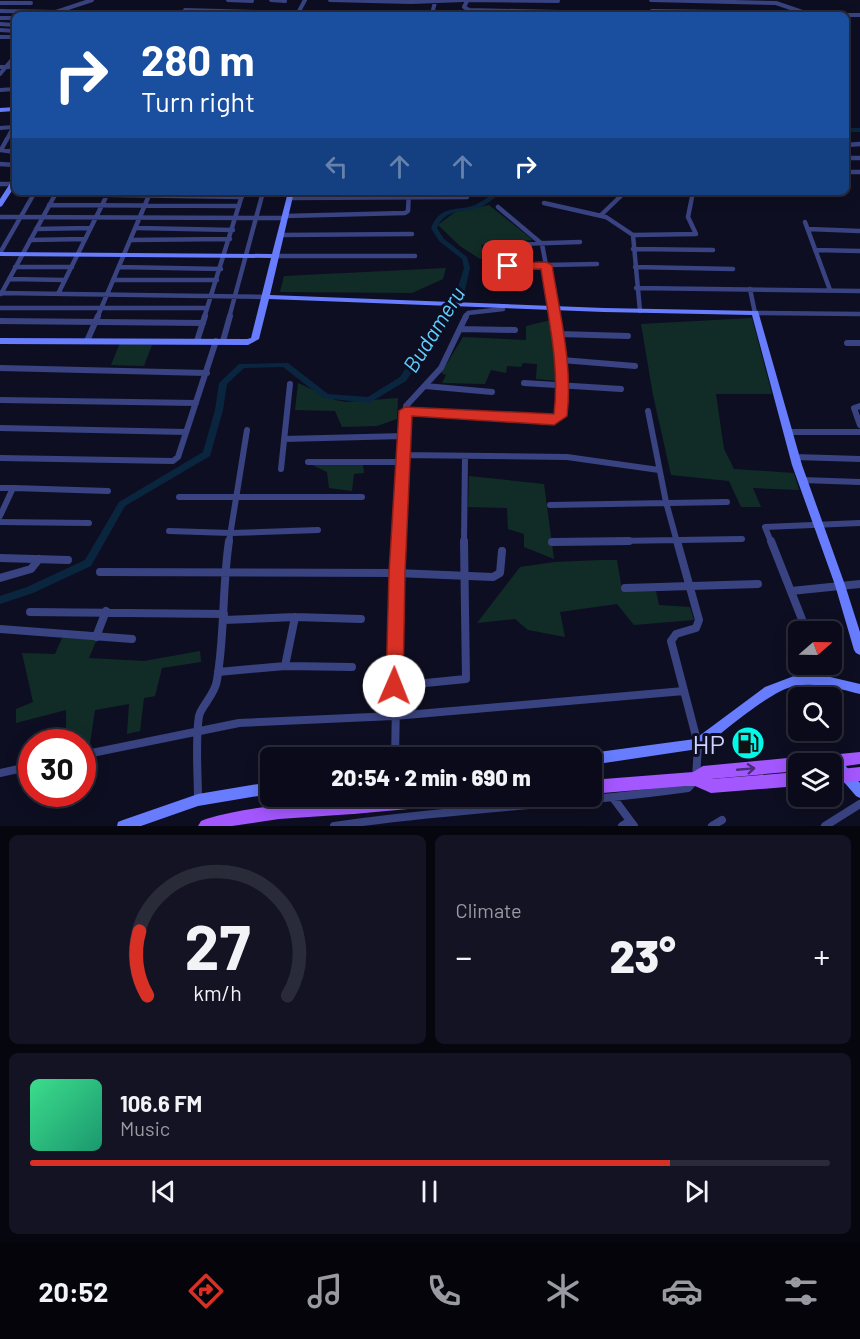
<!DOCTYPE html>
<meta charset="utf-8">
<style>
body{margin:0;font-family:Barlow,sans-serif;background:#131323;color:#f1f3f6;height:100vh;display:flex;flex-direction:column;font-size:22px;white-space:nowrap}
*{box-sizing:border-box;margin:0}
p{font-size:20px;color:#999aa2}
.icon{flex:none;width:33px;height:33px;fill:none;stroke:currentColor;stroke-width:2;stroke-linecap:round;stroke-linejoin:round}
.map{position:relative;height:826px;overflow:hidden}
.panel{display:flex;flex-direction:column;gap:9px;padding:9px;background:#06060e;flex:1}
.panel>*{flex:none}
.banner{position:absolute;left:12px;top:12px;width:837px;height:183px;border-radius:9px;box-shadow:0 3px 15px #0003,0 0 0 2px #2a2b39;background:#1a4fa0;color:#fff;overflow:hidden}
.needle{width:39px;rotate:70deg}
.tools{position:absolute;left:788px;top:621px;display:grid;gap:12px}
.tools a{display:grid;place-items:center;width:54px;height:54px;border-radius:9px;background:#0a0a1a;box-shadow:0 3px 15px #0003,0 0 0 2px #2a2b39;font-size:30px}
.speed{position:absolute;left:18px;top:729px;display:flex;gap:12px;font-size:30px;font-weight:700;text-align:center}
.speed>*{display:grid;place-content:center;width:78px;height:78px;border-radius:50%;background:#0a0a1a;box-shadow:0 3px 15px #0003,0 0 0 2px #2a2b39;line-height:1}
.speed .limit{border:9px solid #d22;background:#fff;color:#111}
.pin{position:absolute;display:grid;place-items:center;width:51px;height:51px;color:#fff;margin:-26px;border-radius:12px;box-shadow:0 3px 9px #0006}
.me{position:absolute;width:66px;margin:-33px;rotate:1deg;stroke-linejoin:round;filter:drop-shadow(0 0 4px #0008)}
.turn{display:flex;align-items:center;gap:21px;height:126px;padding:0 30px;font-size:27px}
.turn .icon{width:78px;height:78px;stroke-width:2.5}
.turn b{display:block;font-size:42px;line-height:51px}
.lanes{display:flex;align-items:center;height:57px;padding:0 30px;background:#0003;justify-content:center;gap:30px;direction:ltr}
.lanes .off{opacity:.35}
.big{font-size:45px;font-weight:800;line-height:1.1}
.panel .widget{flex:1;display:flex;flex-direction:column;justify-content:center;gap:9px;min-width:0;padding:0 21px;border-radius:9px;background:#131323}
.panel .dial{align-items:center;gap:0}
.dial svg{height:156px;overflow:visible;fill:none;stroke:#2a2b39;stroke-width:7;stroke-linecap:round;text-anchor:middle}
.dial text{fill:#f1f3f6;stroke:none}
.song{display:flex;align-items:center;gap:18px}
.cover{width:72px;height:72px;border-radius:9px;background:linear-gradient(135deg,hsl(150 70% 55%),hsl(160 70% 35%))}
.played{height:6px;border-radius:3px;background:linear-gradient(90deg,#d93025 80%,#2a2b39 80%)}
.keys{display:flex;justify-content:space-around;direction:ltr}
.heat{display:flex;justify-content:space-between;align-items:center;font-size:33px;direction:ltr}
.panel .tiles{flex:1;display:grid;gap:9px;grid-template-columns:1fr 1fr}
.widget:last-child{grid-column:span 2}
.trip{position:absolute;left:260px;top:747px;width:342px;height:60px;border-radius:9px;background:#0a0a1a;box-shadow:0 3px 15px #0003,0 0 0 2px #2a2b39;font-weight:800;line-height:60px;text-align:center}
.tab-bar{display:flex;height:96px;justify-content:space-around;align-items:center;background:#04040a;color:#999aa2}
.tab-bar .icon{width:42px;height:42px}
.tab-bar .on{color:#d93025}
.tab-bar b{font-size:27px;color:#f1f3f6}
.map>svg:first-child{display:block}
.green{fill:#112c27}
.lines{fill:none;stroke-linecap:round;stroke-linejoin:round}
.canal{fill:#0a263f;fill-rule:evenodd}
.street-far3{stroke:#394381;stroke-width:4}
.street-far2{stroke:#394381;stroke-width:4.5}
.street-far1{stroke:#394381;stroke-width:6}
.street{stroke:#394381;stroke-width:8}
.secondary{fill:#677dfe;fill-rule:evenodd}
.primary{fill:#a357fe;fill-rule:evenodd}
.primary-bridge{stroke:#a357fe;stroke-width:14}
.oneway{stroke:#4a2b7a}
.route{fill:#d93025;stroke:#8d1f18;stroke-width:1.5}
.labels{text-anchor:middle;dominant-baseline:central;stroke-width:6;stroke-linejoin:round;paint-order:stroke}
.water-label{font-size:22px;font-style:italic;fill:#5ecffe;stroke:#0e0e22}
.near-poi-label{font-size:26px;fill:#cfd2ff;stroke:#0e0e22;text-anchor:end}
</style>
<div class="map">
<svg width="860" height="826" viewBox="0 0 860 826">
<rect width="100%" height="100%" fill="#0e0e22"/>
<path class="green" d="M489,205L533,240L481,245L487,258L480,259L460,246L438,225L455,212Z
M446,268L443,279L412,293L280,292L284,276Z
M752,318L772,394H716L724,449L734,469L794,473L799,490L753,488L761,507H741L729,481L671,475L653,395L641,324Z
M551,320L559,381L536,379L537,364L523,363L521,367L507,366L506,373L491,370L485,384L442,383L446,375L441,373L463,337L526,340V326Z
M120,343L152,345L144,366L111,365Z
M298,383L335,400L346,402L398,398L397,419L377,426L342,427L335,411L295,410Z
M310,464L363,465L364,473L354,474L352,491L329,488L327,472Z
M469,476L544,484L554,559L524,547V534L508,529L507,508L468,507Z
M601,560H617L622,590L656,591L659,605L690,607L694,620L634,625L617,604L560,612L565,637L528,630L515,619L477,623L520,567L555,562Z
M62,638L97,639L89,658L144,661L200,651L201,662L162,668L155,696L144,698L140,731L127,734L129,704L95,710L90,744L83,746L82,742H66V710L16,723V709L33,702L22,653L55,654Z"/>
<g class="lines">
<path class="canal" d="M846,128H860V132H846Z
M492,192H498V195C492,200 486,205 478,208C461,213 446,208 437,228L444,239L467,257L470,268L465,290L406,381L369,403L323,398L283,367L244,368L227,384L223,410L210,456L125,506L91,566L33,593L0,604V596L27,587L85,560L119,502L203,452L215,410L219,383L239,364L285,363H288L328,394L368,397L400,377L457,290L464,268L462,259L439,241L431,228C441,204 455,212 475,205C481,202 487,198 492,194Z"/>
<path class="street-far3" d="M228,0L252,1
M271,0L285,1
M330,0L411,2L464,0
M465,0L558,1
M651,0L776,3L811,15
M467,1L464,7L469,10L559,12
M0,3H31
M185,10L322,14
M0,11L56,12L92,0
M652,11L723,12
M298,13L305,0
M321,15L329,13L415,15
M429,15L432,14L435,2
M846,15H860
M0,18H15
M0,24L15,25
M0,30L15,31
M0,37H15
M0,67H15
M0,74L15,56
M0,90L15,89
M0,128L13,127
M6,141L15,124"/>
<path class="street-far2" d="M7,139L1,150L15,152
M846,145L860,144
M846,158H860
M0,164L15,165
M846,172H860
M0,184H15
M56,194L242,197
M289,198L467,197
M544,203L606,217L633,235
M49,205L239,206
M498,207L542,244L556,318
M601,215L625,192
M285,216L405,213L408,211L409,192
M0,217L285,218
M805,222L830,290
M137,228L233,230
M36,229L90,228
M808,229L860,231
M281,235L412,234
M30,240L85,239
M130,240L230,239
M487,245L580,242
M633,249L713,250
M815,250L860,251
M0,253L35,192
M275,256H415
M489,266L597,264
M15,267H72
M119,267L221,269
M635,267L733,269
M9,279L65,280
M113,280H217
M636,288L860,291
M750,289L755,313L860,314
M0,293L267,297
M1,294L56,193
M58,294L108,193
M0,308H207
M640,311L633,235L696,234L688,217L693,192
M97,318L150,193
M204,318L243,192
M229,318L263,192
M466,318L468,313L503,309"/>
<path class="street-far1" d="M0,321L203,323
M460,329L515,330
M559,334L628,336
M87,341L98,316
M197,341L205,316
M223,341L230,316
M847,343H860
M562,360L635,366
M0,368L207,373
M524,383L621,389
M425,386L492,392
M0,400L196,403
M860,406L854,408L860,425
M405,411L554,420L560,416L561,372L555,316
M648,411L666,502L677,542
M0,428L186,432
M788,432H860
M284,439L404,436
M403,455L567,457L659,470
M795,457L860,459
M0,458L173,461L178,457L216,341
M308,462H402
M281,469L290,384
M802,480L860,482
M0,488H13L0,516
M13,488L108,491
M179,497H362
M550,505L727,502
M0,522L89,523
M169,531L231,533L318,530
M229,542L247,430
M399,542L406,406L441,368L466,316
M464,542L465,456
M552,542L742,539
M771,542L765,527L860,523"/>
<path class="street" d="M771,541L807,632
M552,542L629,541
M0,558L68,560
M100,572L397,573L493,577L500,573L502,551
M0,578L31,569L39,559
M625,588L758,584
M791,591L860,584
M30,612L224,614
M224,620L295,617L361,619
M0,629L132,639
M96,637L106,611
M285,666L295,617
M218,672L285,666L352,667
M395,686L466,679L464,541
M82,755L239,723L394,716L684,691
M395,758L399,541
M0,773L32,766
M614,799L634,826
M198,800C198,775 195,740 199,716C201,706 215,695 217,680C225,633 222,587 229,541
M334,826C451,808 570,805 688,788L696,779L698,744L671,641L676,634L696,628L699,620L677,541
M622,826L630,821
M712,826L722,820
M825,826L860,804"/>
<path class="secondary" d="M15,107V111L0,112V108Z
M15,178V186L2,206L0,207V199L13,179Z
M288,192H294L270,295L604,308L758,311L802,465L845,585L860,632V655L856,653L854,650L835,585L792,465L752,315L604,312L269,299L259,339L248,345L0,344V338L247,339L251,338L271,258L0,256V252L272,254Z
M794,676H826L860,684V694C839,689 817,682 795,686C771,690 724,732 702,748L698,749L591,765V758H586L587,755L591,753L695,739L765,687Z
M834,755L838,757L860,783V798L856,796L831,767V764H829L828,761L830,757Z
M270,782V794L198,806L141,826H117L118,822L123,820L198,794Z"/>
<path class="primary" d="M860,752V764L831,768V764H798V771L711,779L798,772V786L711,793L695,786H685L591,794V780L693,772L703,766L798,757L804,760L809,757Z
M860,767V781L831,784V770Z
M353,800L358,802L360,807L358,812L353,814L279,819L232,826H198L201,821L206,819C254,805 303,803 353,800Z"/>
<path class="primary-bridge" d="M353,807L473,796"/>
</g>
<defs><path id="oneway-shaft" d="M-6 0H5M1.5-3L5.5 0L1.5 3" fill="none" stroke-width="1.6" stroke-linecap="round" stroke-linejoin="round" transform="scale(1.5)"/></defs>
<use class="oneway" href="#oneway-shaft" transform="translate(746 769) rotate(-5)"/>
<path class="route" d="M546,262L552,265C560,315 573,365 567,416L554,425L412,416L405,573L403,686L401,691L394,693L388,691L386,686L389,573L399,411L405,407L554,414C560,365 548,317 541,269L508,270L502,266L508,263Z"/>
<defs>
<symbol id="fuel-disc" viewBox="-11 -11 22 22"><circle r="9.5" fill="#02f9e7" stroke="#0e0e22"/><path d="M-5.5-6h7V0h2V4h1.3V-2.5L3-4.5l.8-.8L6-3V5H2.5V1h-1V6h-7ZM-4.2-4.7v3.2H.2V-4.7Z" fill="#111"/></symbol>
</defs>
<g fill-rule="evenodd">
<use href="#fuel-disc" x="729" y="724" width="38" height="38"/>
</g>
<g class="labels">
<g class="water-label">
<text transform="translate(433 329) rotate(-58)">Budameru</text>
</g>
<g class="near-poi-label">
<text x="725" y="743">HP</text>
</g>
</g>
</svg>
<div class="tools">
<a><svg class="needle" viewBox="-14 -14 28 28"><path d="M0-13l5 13h-10z" fill="#e53935"/><path d="M0 13l5-13h-10z" fill="#999aa2"/></svg></a>
<a><svg class="icon" aria-label="search" viewBox="0 0 24 24"><circle cx="10" cy="10" r="6"/><path d="M15 15l6 6"/></svg></a>
<a><svg class="icon" aria-label="layers" viewBox="0 0 24 24"><path d="M12 4l9 5-9 5-9-5zM3 14l9 5 9-5"/></svg></a>
</div>
<div class="speed"><div class="limit">30</div></div>
<div class="pin" style="left:508px;top:266px;background:#d93025"><svg class="icon" aria-label="arrive" viewBox="0 0 24 24"><path d="M6 21V4h12l-3 4 3 4H6"/></svg></div>
<svg class="me" style="left:394px;top:686px" viewBox="-20 -20 40 40"><circle r="19" fill="#fff"/><path d="M0-13L10 11 0 6-10 11z" fill="#d93025"/></svg>
<div class="trip">20:54 · 2 min · 690 m</div>
<div class="banner">
<div class="turn"><svg class="icon" aria-label="right" viewBox="0 0 24 24"><path d="M7 20v-9h11M14 6l5 5-5 5"/></svg><div><b>280 m</b>Turn right</div></div>
<div class="lanes"><svg class="icon off" aria-label="left" viewBox="0 0 24 24"><path d="M17 20v-9H6M10 6l-5 5 5 5"/></svg><svg class="icon off" aria-label="ahead" viewBox="0 0 24 24"><path d="M12 20V5M6 11l6-6 6 6"/></svg><svg class="icon off" aria-label="ahead" viewBox="0 0 24 24"><path d="M12 20V5M6 11l6-6 6 6"/></svg><svg class="icon" aria-label="right" viewBox="0 0 24 24"><path d="M7 20v-9h11M14 6l5 5-5 5"/></svg></div>
</div>
</div>
<section class="panel">
<div class="tiles">
<div class="widget dial"><svg viewBox="0 0 100 80">
<path d="M14 69A42 42 0 1 1 86 69"/>
<path d="M14 69A42 42 0 0 1 10 36" stroke="#d93025"/>
<text x="50" y="56" font-size="32" font-weight="700">27</text>
<text x="50" y="72" font-size="11">km/h</text>
</svg></div>
<div class="widget"><p>Climate</p>
<div class="heat"><a>−</a><b class="big">23°</b><a>+</a></div>
</div>
<div class="widget">
<div class="song"><i class="cover"></i><div><b>106.6 FM</b><p>Music</p></div></div>
<div class="played"></div>
<div class="keys"><svg class="icon" aria-label="previous" viewBox="0 0 24 24"><path d="M18 5L8 12l10 7zM5 5v14"/></svg><svg class="icon" aria-label="pause" viewBox="0 0 24 24"><path d="M8 5v14M16 5v14"/></svg><svg class="icon" aria-label="next" viewBox="0 0 24 24"><path d="M6 5l10 7-10 7zM19 5v14"/></svg></div>
</div>
</div>
</section>
<nav class="tab-bar">
<b>20:52</b>
<svg class="icon on" aria-label="directions" viewBox="0 0 24 24"><path d="M12 3l9 9-9 9-9-9zM9 14v-3h6M13 9l2 2-2 2"/></svg>
<svg class="icon" aria-label="music" viewBox="0 0 24 24"><path d="M9 18V5l10-2v13"/><circle cx="6" cy="18" r="3"/><circle cx="16" cy="16" r="3"/></svg>
<svg class="icon" aria-label="phone" viewBox="0 0 24 24"><path d="M5 4h4l2 5-3 2q2 4 5 5l2-3 5 2v4C11 20 4 13 5 4z"/></svg>
<svg class="icon" aria-label="climate" viewBox="0 0 24 24"><path d="M12 3v18M4 7l16 10M4 17L20 7"/></svg>
<svg class="icon" aria-label="car" viewBox="0 0 24 24"><path d="M5 17H2v-5l4-1 3-4h7l3 4 3 1v5h-3M9 17h6M6 11h13"/><circle cx="7" cy="17" r="2"/><circle cx="17" cy="17" r="2"/></svg>
<svg class="icon" aria-label="filters" viewBox="0 0 24 24"><path d="M4 7h16M4 17h16"/><circle cx="9" cy="7" r="2"/><circle cx="15" cy="17" r="2"/></svg>
</nav>
